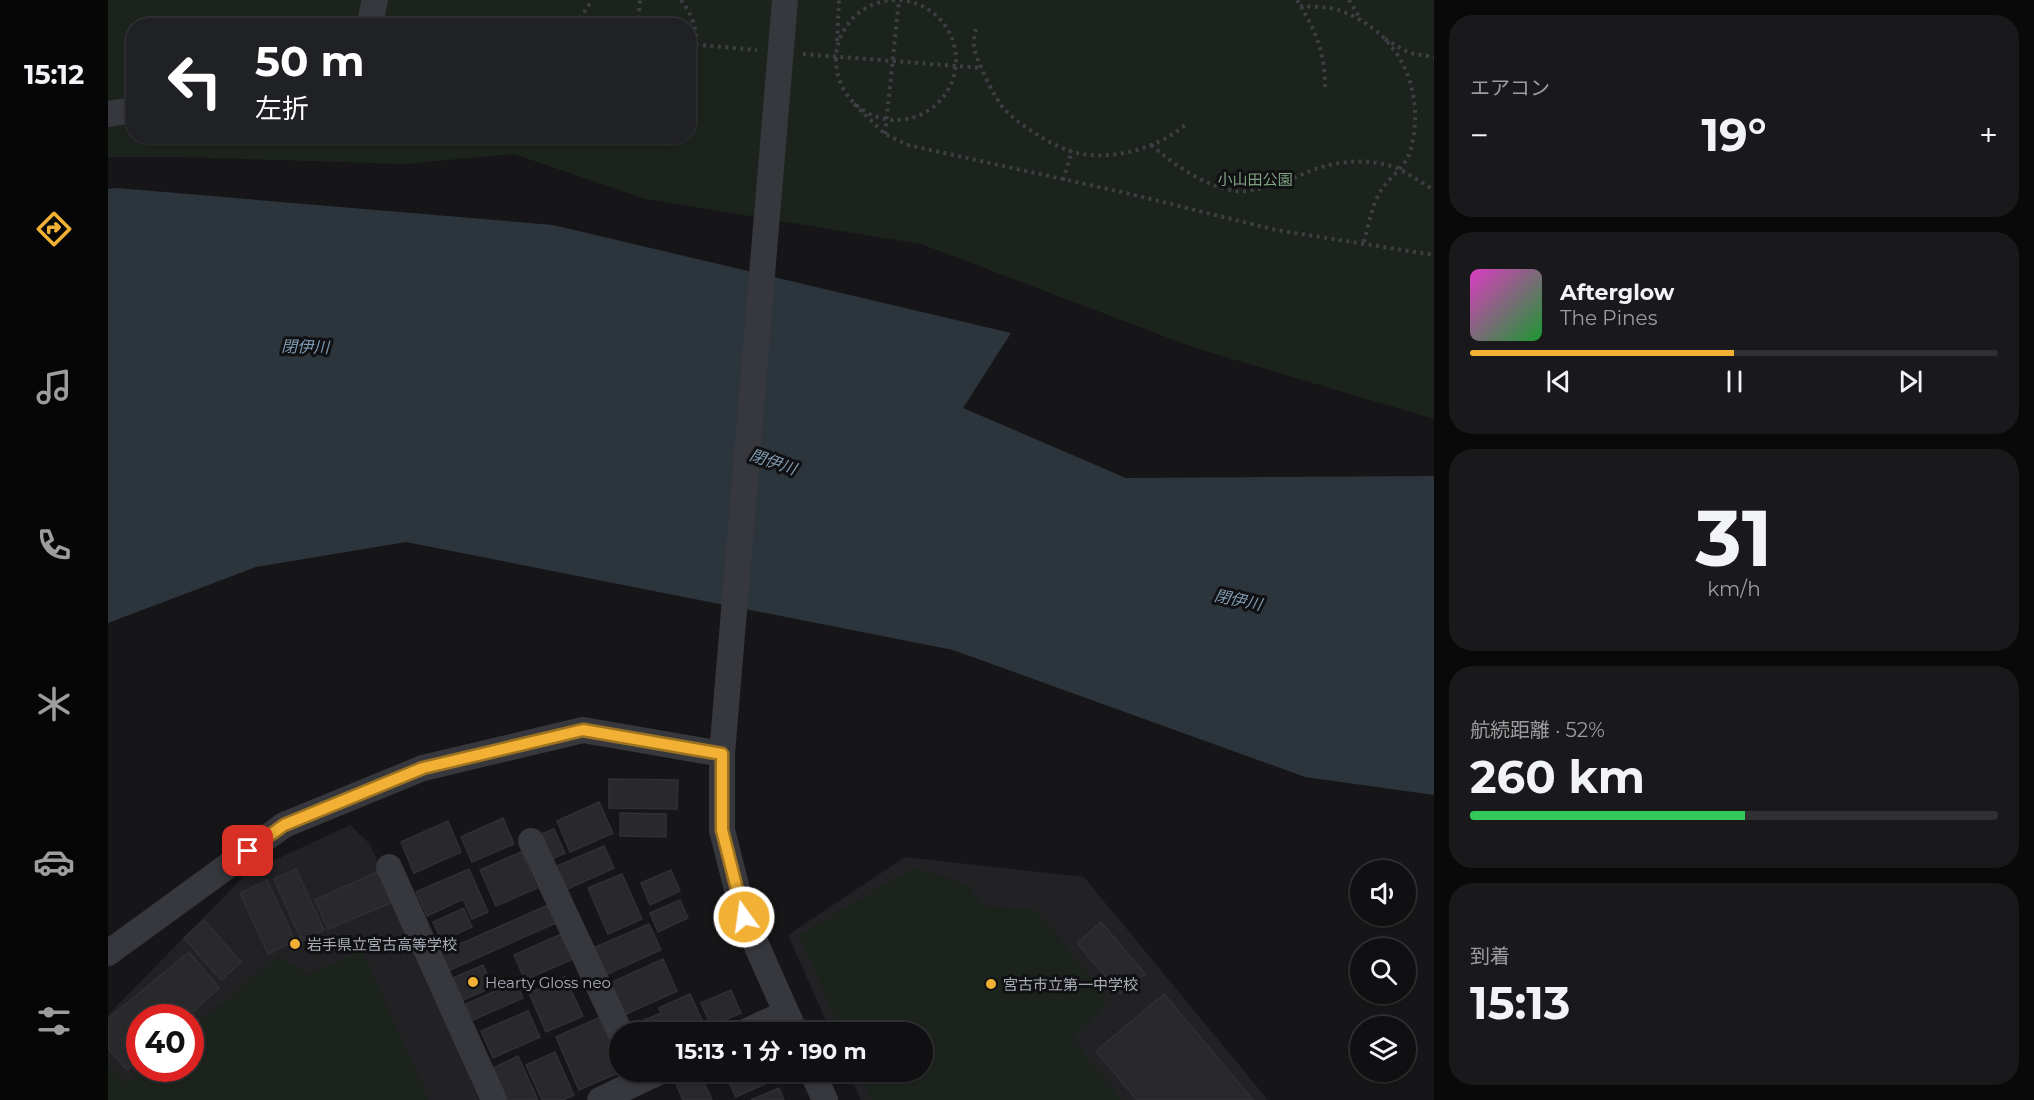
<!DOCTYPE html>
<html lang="ja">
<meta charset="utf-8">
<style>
body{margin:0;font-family:Montserrat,"Noto Sans JP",sans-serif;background:#19191b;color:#f1f3f6;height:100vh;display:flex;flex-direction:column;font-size:22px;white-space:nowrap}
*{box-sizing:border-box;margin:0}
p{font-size:20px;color:#9c9d9f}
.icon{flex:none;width:33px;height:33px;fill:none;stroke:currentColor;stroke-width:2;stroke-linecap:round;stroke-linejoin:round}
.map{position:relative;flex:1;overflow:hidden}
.side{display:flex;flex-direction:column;gap:15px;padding:15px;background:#09090a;width:600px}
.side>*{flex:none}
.hud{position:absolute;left:18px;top:18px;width:570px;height:126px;border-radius:24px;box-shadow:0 2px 4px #0004,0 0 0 2px #303032;background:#202124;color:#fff;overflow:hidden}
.controls{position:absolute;left:1242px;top:860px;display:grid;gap:12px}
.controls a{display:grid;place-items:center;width:66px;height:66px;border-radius:50%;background:#101012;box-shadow:0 2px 4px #0004,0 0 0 2px #303032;font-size:30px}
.speed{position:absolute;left:18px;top:1004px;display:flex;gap:12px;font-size:30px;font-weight:700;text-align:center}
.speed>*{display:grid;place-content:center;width:78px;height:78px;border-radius:50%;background:#101012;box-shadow:0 2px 4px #0004,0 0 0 2px #303032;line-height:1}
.speed .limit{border:9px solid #d22;background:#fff;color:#111}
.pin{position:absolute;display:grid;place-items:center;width:51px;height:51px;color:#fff;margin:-26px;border-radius:12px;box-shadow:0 3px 9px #0006}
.me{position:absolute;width:66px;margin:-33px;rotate:346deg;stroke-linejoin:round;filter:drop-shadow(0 0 4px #0008)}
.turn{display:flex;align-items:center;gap:21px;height:126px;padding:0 30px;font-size:27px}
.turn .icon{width:78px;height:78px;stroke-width:2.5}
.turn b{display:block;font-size:42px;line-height:51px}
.big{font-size:45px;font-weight:700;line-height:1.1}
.side .tile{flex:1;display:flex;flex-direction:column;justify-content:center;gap:9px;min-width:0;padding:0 21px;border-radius:24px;background:#19191b}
.side .dial{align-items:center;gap:0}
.dial b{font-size:78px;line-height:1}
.song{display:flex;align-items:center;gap:18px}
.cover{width:72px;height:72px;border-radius:9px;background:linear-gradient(135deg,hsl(310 70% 55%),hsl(130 70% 35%))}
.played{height:6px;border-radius:3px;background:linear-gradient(90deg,#f2b134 50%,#303032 50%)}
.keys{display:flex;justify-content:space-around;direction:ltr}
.heat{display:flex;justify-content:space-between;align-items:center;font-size:33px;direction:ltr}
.charge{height:9px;border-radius:4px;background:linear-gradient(90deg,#34c759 52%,#303032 0)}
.trip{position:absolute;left:501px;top:1022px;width:324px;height:60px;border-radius:30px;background:#101012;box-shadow:0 2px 4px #0004,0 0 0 2px #303032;font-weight:700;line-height:60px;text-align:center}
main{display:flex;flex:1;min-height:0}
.tab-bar{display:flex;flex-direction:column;width:108px;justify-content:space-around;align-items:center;background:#060607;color:#9c9d9f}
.tab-bar .icon{width:42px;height:42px}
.tab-bar .active{color:#f2b134}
.tab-bar b{font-size:27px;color:#f1f3f6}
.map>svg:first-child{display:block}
.built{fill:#222225;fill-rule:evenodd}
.green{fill:#1c231d;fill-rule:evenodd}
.water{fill:#2c353c}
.building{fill:#29292c;stroke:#303034;stroke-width:1.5}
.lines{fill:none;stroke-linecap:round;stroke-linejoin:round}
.path{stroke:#3d3f44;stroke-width:4;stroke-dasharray:3 4.5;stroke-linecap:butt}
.minor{stroke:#37383d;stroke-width:26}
.minor-bridge{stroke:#37383d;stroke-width:26}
.route-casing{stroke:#9d7322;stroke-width:15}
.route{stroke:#f2b134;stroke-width:10}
.poi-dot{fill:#f2b134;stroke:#111113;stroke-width:2}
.labels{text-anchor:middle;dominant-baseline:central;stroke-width:6;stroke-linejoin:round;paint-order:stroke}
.park-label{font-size:15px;fill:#7fa381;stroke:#111113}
.poi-label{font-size:15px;fill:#a8adb8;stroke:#111113;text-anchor:start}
.water-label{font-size:16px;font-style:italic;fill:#7f9bb3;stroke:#111113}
</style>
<main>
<nav class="tab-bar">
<b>15:12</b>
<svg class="icon active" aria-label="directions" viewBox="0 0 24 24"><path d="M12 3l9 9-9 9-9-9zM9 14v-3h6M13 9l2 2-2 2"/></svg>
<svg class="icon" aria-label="music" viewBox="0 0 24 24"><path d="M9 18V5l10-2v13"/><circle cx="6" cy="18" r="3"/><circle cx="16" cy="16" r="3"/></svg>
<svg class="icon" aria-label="phone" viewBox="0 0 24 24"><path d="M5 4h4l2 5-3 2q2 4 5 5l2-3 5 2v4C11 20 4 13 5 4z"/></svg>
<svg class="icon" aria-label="climate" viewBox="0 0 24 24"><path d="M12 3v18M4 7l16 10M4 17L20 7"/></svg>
<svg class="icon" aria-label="car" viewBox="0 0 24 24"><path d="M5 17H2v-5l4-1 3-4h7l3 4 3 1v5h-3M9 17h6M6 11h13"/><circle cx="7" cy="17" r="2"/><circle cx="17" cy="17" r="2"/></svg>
<svg class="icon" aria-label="filters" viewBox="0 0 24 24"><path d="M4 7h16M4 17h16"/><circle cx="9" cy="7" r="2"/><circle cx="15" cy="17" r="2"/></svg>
</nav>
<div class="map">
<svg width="1326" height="1100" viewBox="0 0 1326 1100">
<rect width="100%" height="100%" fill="#161618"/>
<path class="built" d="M242,825L262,844L371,1100H0V1015L139,873ZM32,1017H82V1068H32Z
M797,857L976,877L1160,1100H753L740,1071H814V1032H723L680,935Z"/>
<path class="green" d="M0,0H1326V419L1087,348L813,244L538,199L406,154L295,164L72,157H0ZM26,26H580V136H26Z
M807,867L860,885L875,906L928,909L1001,1001L965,1039L1014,1100H763L751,1071H814V1032H733L691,935Z
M254,951L321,1100H0V1064L18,1083L36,1068H82L83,1029L172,955L198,975Z"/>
<path class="water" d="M9,188L445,225L903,333L855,408L1018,478L1326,476V795L1197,777L845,650L298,542L148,567L0,623V189Z"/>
<path class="building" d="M501,779L570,780L569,809L501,808Z
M491,802L505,833L462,852L449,821Z
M512,813L558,814V837L512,836Z
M395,818L406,844L364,862L353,837Z
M340,821L353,852L306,873L293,842Z
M446,829L457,853L439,861L428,836Z
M496,846L506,868L457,890L447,867Z
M413,852L429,888L388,906L372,870Z
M188,869L216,930L194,941L166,879Z
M361,869L380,912L364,919L355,899L319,916L308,892Z
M563,870L572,891L542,905L533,883Z
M269,872L285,902L220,929L207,900Z
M514,874L534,919L500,934L480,888Z
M159,880L187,941L160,954L132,893Z
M572,900L580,918L550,932L542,913Z
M442,904L450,922L340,971L332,953Z
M356,908L364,927L334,941L325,922Z
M96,920L133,962L113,980L76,938Z
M993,922L1037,974L1012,994L969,943Z
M541,924L553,950L495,976L483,949Z
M458,932L469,957L417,980L406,955Z
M81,952L111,988L79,1017H32V1059L19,1070L0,1049V1019Z
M555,959L569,991L514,1016L500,984Z
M375,965L385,987L355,1000L345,978Z
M457,977L475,1016L438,1032L421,993Z
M408,982L415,998L365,1020L358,1004Z
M623,990L633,1013L603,1026L593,1003Z
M582,994L595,1022L573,1032H527L524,1025L553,1013L551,1008Z
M1056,994L1145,1100H1029L988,1051Z
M420,1011L432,1037L385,1058L373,1031Z
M497,1015L512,1047V1071H514L471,1090L448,1037Z
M447,1052L466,1095L455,1100H434L418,1065Z
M410,1056L430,1100H399L385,1068Z
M616,1071H654L659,1083L628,1097Z
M592,1074L604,1100H575L568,1084Z
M671,1088L676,1100H643Z"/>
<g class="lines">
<path class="path" d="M573,0C589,20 594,47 580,69
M1189,0C1207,29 1217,52 1217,87
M1241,0L1253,20
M728 60a60 60 0 1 1 120 0a60 60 0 1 1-120 0Z
M1192,6C1205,7 1221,6 1233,11C1293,33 1319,92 1302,152C1297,168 1280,178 1272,192C1263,208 1260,228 1255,245
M470,26L473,17L484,0
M530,26L532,0
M868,29C867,34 865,41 866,47C868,60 885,94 893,105C905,122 949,149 969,153C1004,161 1051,148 1077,125
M1277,39L1301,53L1326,57
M729,41L731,0
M580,44L649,50
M695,54L874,68
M746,104L777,134L800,145L1018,193L1168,230L1326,255
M777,134L791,0
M1043,145C1068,166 1093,184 1126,191C1140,193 1158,187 1171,183C1183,180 1194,174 1205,170C1231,160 1265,158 1291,169C1303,175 1314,183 1326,190
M955,180L964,151"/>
<path class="minor" d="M261,26L267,0
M0,114L26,110
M614,830L636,917L687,1032
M423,841L512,1032
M281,867L386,1100
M0,953L176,825L315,768L475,730L614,754
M637,1032L678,1013
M704,1071L717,1100
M492,1100L553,1071"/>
<path class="minor-bridge" d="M614,830V754L677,0"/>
</g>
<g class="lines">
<defs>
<path id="route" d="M140,851L176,825L315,768L475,730L614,754V830L636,917"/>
</defs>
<use href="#route" class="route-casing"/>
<use href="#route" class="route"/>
</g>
<g class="poi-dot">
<circle cx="187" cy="944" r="6"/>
<circle cx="365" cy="982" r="6"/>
<circle cx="883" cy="984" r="6"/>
</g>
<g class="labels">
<g class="park-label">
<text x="1147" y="179">小山田公園</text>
</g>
<g class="poi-label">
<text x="199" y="944">岩手県立宮古高等学校</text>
<text x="377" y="982">Hearty Gloss neo</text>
<text x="895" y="984">宮古市立第一中学校</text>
</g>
<g class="water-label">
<text transform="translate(197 347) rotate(1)">閉伊川</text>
<text transform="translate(665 462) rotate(19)">閉伊川</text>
<text transform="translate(1130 600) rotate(12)">閉伊川</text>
</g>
</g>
</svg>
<div class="controls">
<a><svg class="icon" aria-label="sound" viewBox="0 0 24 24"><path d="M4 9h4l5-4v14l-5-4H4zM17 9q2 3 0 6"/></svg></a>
<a><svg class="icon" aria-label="search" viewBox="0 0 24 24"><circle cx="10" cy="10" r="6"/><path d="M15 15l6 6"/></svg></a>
<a><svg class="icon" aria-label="layers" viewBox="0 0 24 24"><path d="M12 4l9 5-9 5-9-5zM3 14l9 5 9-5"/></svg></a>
</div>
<div class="speed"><div class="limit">40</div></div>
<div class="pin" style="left:140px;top:851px;background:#d93025"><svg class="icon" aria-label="arrive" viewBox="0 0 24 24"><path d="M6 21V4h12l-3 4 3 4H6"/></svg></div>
<svg class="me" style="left:636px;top:917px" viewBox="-20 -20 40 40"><circle r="17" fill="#f2b134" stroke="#fff" stroke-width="3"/><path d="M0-11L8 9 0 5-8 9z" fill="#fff"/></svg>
<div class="trip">15:13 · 1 分 · 190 m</div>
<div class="hud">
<div class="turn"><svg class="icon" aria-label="left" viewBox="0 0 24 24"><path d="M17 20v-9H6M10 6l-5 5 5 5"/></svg><div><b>50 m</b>左折</div></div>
</div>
</div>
<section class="side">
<div class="tile"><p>エアコン</p>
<div class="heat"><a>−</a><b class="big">19°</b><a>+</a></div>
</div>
<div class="tile">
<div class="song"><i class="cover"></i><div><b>Afterglow</b><p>The Pines</p></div></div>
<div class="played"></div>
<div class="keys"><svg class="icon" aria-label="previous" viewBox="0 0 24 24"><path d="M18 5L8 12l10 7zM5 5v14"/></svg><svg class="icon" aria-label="pause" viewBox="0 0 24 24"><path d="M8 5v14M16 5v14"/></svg><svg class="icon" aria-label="next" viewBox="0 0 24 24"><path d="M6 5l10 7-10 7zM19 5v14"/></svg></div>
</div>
<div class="tile dial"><b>31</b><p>km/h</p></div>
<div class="tile"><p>航続距離 · 52%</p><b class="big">260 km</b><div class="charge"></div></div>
<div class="tile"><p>到着</p><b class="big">15:13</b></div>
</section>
</main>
